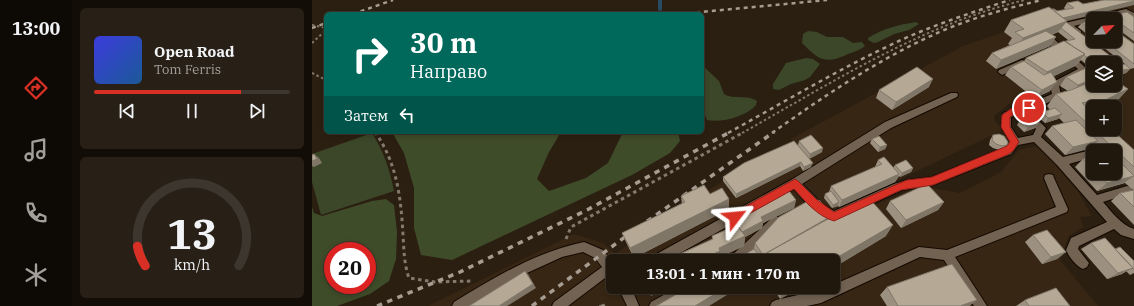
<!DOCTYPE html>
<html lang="ru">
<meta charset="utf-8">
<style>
body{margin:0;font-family:"IBM Plex Serif",serif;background:#282016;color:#f1f3f6;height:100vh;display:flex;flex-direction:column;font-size:15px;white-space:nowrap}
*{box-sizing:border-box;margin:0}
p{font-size:13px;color:#a29f9d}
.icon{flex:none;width:22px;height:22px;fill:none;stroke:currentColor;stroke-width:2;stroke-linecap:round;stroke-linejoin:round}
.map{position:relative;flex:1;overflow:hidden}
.sheet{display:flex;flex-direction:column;gap:8px;padding:8px;background:#120d07;width:240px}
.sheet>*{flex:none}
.guide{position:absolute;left:12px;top:12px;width:380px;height:122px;border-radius:6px;box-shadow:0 2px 6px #0003,0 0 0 1px #3d362e;background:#00695c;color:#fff;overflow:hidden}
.needle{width:26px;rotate:65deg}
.fabs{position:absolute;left:774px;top:12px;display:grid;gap:8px}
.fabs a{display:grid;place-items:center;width:36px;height:36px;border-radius:6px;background:#20170d;box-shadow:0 2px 6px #0003,0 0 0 1px #3d362e;font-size:20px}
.speed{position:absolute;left:12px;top:242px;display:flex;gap:8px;font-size:20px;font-weight:700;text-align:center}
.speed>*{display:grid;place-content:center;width:52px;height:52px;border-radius:50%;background:#20170d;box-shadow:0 2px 6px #0003,0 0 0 1px #3d362e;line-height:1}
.speed .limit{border:6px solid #d22;background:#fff;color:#111}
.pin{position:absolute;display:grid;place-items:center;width:34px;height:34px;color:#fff;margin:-17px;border:2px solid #fff;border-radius:50%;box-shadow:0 1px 4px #0007}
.me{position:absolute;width:44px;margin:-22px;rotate:61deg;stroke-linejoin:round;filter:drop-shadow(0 0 3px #0008)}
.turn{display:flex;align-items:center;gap:14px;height:84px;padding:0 20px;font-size:18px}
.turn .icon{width:52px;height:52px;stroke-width:2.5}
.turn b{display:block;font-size:28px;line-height:34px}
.then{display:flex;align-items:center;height:38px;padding:0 20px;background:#0003;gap:8px;font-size:15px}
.sheet .card{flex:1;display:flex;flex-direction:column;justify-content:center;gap:6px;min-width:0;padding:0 14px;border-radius:6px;background:#282016}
.sheet .dial{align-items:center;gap:0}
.dial svg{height:104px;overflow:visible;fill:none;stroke:#3d362e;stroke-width:7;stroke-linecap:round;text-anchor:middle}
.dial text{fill:#f1f3f6;stroke:none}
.song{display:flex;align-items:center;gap:12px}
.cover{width:48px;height:48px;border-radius:6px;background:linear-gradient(135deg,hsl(240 70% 55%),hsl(210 70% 35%))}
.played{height:4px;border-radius:2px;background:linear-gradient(90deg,#d93025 75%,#3d362e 75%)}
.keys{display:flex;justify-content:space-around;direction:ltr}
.trip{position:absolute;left:294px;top:254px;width:234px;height:40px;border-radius:6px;background:#20170d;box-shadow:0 2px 6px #0003,0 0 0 1px #3d362e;font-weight:700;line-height:40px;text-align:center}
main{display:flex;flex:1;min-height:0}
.tab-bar{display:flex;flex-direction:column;width:72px;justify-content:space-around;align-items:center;background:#0d0905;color:#a29f9d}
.tab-bar .icon{width:28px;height:28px}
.tab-bar .on{color:#d93025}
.tab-bar b{font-size:18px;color:#f1f3f6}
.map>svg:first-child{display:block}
.built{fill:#372613;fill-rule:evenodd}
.green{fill:#3b4728}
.forest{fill:#3f4c29;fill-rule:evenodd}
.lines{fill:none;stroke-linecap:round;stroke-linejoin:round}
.stream{stroke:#274c63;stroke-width:4}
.minor-casing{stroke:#140901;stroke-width:2}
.path-far1{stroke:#83796e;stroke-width:2;stroke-dasharray:2.5 2.5;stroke-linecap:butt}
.path{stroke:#83796e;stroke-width:3;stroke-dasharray:3.5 3.5;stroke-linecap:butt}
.minor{fill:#716252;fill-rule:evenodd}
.rail-far1{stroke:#a69c91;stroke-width:2.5;stroke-dasharray:4 4;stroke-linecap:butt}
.rail{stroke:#a69c91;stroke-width:3.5;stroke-dasharray:5.5 5.5;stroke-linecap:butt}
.wall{fill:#9c9180}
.shaded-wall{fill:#7f7668}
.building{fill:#b5a995;stroke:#7f7668}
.route{fill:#d93025;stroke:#8d1f18}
</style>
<main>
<nav class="tab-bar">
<b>13:00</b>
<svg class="icon on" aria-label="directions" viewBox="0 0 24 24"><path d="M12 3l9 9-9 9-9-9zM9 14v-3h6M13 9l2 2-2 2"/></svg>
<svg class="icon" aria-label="music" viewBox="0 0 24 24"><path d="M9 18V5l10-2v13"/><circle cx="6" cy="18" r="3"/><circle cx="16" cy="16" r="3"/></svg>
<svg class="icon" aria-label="phone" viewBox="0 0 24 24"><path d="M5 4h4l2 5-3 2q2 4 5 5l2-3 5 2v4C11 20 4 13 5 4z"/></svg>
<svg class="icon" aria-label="climate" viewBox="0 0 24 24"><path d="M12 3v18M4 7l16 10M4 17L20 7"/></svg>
</nav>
<section class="sheet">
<div class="card">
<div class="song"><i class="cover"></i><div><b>Open Road</b><p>Tom Ferris</p></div></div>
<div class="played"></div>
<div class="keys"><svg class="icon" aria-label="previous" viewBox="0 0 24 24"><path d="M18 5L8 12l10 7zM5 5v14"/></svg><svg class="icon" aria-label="pause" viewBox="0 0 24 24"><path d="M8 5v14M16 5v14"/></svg><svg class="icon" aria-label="next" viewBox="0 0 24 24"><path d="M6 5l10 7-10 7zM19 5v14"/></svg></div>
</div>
<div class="card dial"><svg viewBox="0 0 100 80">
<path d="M14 69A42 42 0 1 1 86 69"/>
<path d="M14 69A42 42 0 0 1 8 54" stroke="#d93025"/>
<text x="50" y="56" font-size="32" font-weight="700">13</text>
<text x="50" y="72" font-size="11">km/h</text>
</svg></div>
</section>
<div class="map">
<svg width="822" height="306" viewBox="0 0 822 306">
<rect width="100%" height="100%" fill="#2b1f11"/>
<path class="built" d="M822,0V191L803,151L781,152L735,106L803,85V63H781V70L751,45L759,43L739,13L758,12L752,8L763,5ZM781,19H803V41H781ZM781,107H803V129H781Z
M692,32L704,41L703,50L675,61L719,95L696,105L683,115L682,120L691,130L521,211L550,210L609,186L648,193L689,172L707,150L727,145L765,190L780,216L768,217L771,227L757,236L748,260L786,306H116L262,234L291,243L303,254L411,181L482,145L499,168L502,167L479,139L651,46ZM301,261H521V287H301Z"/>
<path class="green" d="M604,22L607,24L597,30L582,34L566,42L562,43L556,40V38C572,28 586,25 604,22Z
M496,31L505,32L515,37H531L541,43L550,42L553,46C548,50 542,52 536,54C513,65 507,60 490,43L491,34Z
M494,58L501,59L508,64L498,77L493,80L479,84L467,90L461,89V84L474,63Z
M390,65L407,81L412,94C421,100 434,94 445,101L444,105C434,117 409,123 395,120L390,108Z
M60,133C72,152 78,170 82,191L9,215L0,182V154Z"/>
<path class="forest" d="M80,132H249L237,152L225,179L237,191L274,178L296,163L311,132H366L368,141L358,153L320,175L140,260L109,255L102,228V188L92,153Z
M74,199L82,205L85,232L84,259L77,281L58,294L25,306H0V207L2,213L10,216L60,201ZM21,251H55V285H21Z"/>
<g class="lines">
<path class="stream" d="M348,0V9"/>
<defs>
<path id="minor" d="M814,9L822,13V19L813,14L790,19H781V21L762,26L769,31V35H763L752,25L753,23Z
M739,38L742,39L776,70L747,86L749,95L748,97L720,110L699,117V127L706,138L721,135L724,129L716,120L721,117L724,118L734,128L729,137L751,157L779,150L782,151L781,157L757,164L785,195L815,186L819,187L820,190L819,193L791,202C800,212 809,225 822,229V239L809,235L802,229L767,246L766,249L777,263L775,267L771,269C764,266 757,257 754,250L759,238L795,222L745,165L722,142L706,145L699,154L621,185L590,190L522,221C504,215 494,203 482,189L354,261H337L339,257L479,180L573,122L639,93H645L646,95L645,97L579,128L490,184L510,204L522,211L582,184L595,180L620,177L691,148L698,141L689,127L691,113L715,105L740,94L738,85L739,83L766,69L736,43L735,41Z
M710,60L713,61L714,63L713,65L690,75L686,72L687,70Z
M737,174L741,175L742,178L756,209L755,212L643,257L675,306H662L632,260L608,257L509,303L495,306H458L460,302L464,300L521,287V285L607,247L635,250L744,207L732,178L733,175Z
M464,216L468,218L470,221L468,224L430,261H416L418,257L460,218Z
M272,242L291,250L301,262V277L297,275L256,306H240L242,302L290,267L283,258L271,252L250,257L202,279L158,306H140L142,302C183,277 224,252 272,242Z
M306,287H319L327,306H315Z
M366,287H384L382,291L356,306H337L339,302Z"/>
</defs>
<use href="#minor" class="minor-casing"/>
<path class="path-far1" d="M0,25L14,28
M0,43L14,30
M0,73L14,80
M430,133C523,81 609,25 713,0"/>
<path class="path" d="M63,132C85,163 89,198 91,235C92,250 92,264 97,278L123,282L161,281
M254,239L259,227L432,132"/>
<use href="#minor" class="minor"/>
<path class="rail-far1" d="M41,14L81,0
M368,14L515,0
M0,28L14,23
M416,133C476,100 535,64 598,36C631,22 664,11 698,0
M460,133C518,92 577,52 642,26C671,15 700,7 730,0"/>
<path class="rail" d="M65,306L148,272L275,210L418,132
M220,306L317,234L462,132"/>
</g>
<path class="wall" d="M766,1L754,22L810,65L813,64L783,41H803L822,44V68L818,69L814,73L808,75L803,72V63H781V85L816,89L805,101L792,107H781V112L822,150V225L799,201L808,193L821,190L813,183L785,191L763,167L771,159L781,157V173H803V151H781L778,148L753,155L733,134L740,126L752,123L747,118L746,119L733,123L726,117L730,112L738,110L735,106L744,94L756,91L748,86L754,77L777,67L769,60L763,66L742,76L738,91L719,100L715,97L717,94L693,75L699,67L712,61L714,58L756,40L746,32L740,35L744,37L738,46L684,69L674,61L680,53L698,45L696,44L700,38L692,32L699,20L740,9L745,11L754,10L752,8L755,3Z
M798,16L822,17V41L803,27V19H795Z
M781,21V39L766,27L770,23Z
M617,87L580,110L564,98L567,90Z
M708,120L723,128L712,132L705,125Z
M681,135L695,145L691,150H687L681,148L677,145L678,140Z
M560,139L575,145L573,149L566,152L558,143Z
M487,141L510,152L497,159L499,167L491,171L488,166L424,198L411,181V177L486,145Z
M566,160L581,168L583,165L601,168L599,172L588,177L587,176L583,182L527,207L526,206L520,208L512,198L513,194L517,192L519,186L563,167Z
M398,194L417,209L322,258L314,242L310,233L370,204L369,196Z
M484,200L482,208L451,223L450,228L433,237L432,246L408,257V261H352L400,239V236L421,227V219L439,210L440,203Z
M578,201L632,202L626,210L589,228L574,209Z
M501,203L521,215L520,217L574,236L521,268V261H421L442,249L443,243Z
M721,235L754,252L745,259L730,264L713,242Z
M779,243L803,249L822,261V273L818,275L814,271L810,274L795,279L769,249Z
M461,287H489L468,299Z
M575,287L665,300L657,306H575L568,295Z
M713,300L758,306H704Z"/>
<path class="shaded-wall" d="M822,1V5L755,21L746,32L703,50L711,38L749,18Z
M744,37L738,46L684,69L689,60Z
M773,54L763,66L726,84L735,72Z
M807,67L803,72V68Z
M818,69L814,73L808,75L812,70Z
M621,79L617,87L580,110L584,102Z
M781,79V84L759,94L766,85Z
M745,82L738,91L723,98L730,90Z
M816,89L805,101L792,107H784L789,102Z
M726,94L723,98L719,100L722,96Z
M788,101L782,107H781V108L777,112L767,116L778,104Z
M750,114L746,119L733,123L736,118Z
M727,124L723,128L712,132L716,127Z
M786,141L777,149L753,155L761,147Z
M575,145L573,149L566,152L568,147Z
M511,148L510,152L497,159L498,154Z
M2,154L7,158L10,163L2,167L0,166V161Z
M489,162L488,166L424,198V194Z
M501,163L499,167L491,171L492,167Z
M601,168L599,172L588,177L590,173Z
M587,174L583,182L527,207L530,200Z
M822,176L812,183L785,191L795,183Z
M417,199V209L322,258L318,248Z
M484,200L482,208L451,223L450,228L433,237L432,246L408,257V261H389L449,217Z
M527,202L526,206L520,208L521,205Z
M632,202L626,210L589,228L594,220Z
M521,215L517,225L451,255Z
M581,225L574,236L521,268V261H519Z
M754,252L745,259L730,264L739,257Z
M821,268L810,274L795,279L806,273Z
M213,271L216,274L224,288L195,306H187Z
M339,287H359L339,296L336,288Z
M415,287H428L397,306H383Z
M475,287H489L468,299L471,289Z
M665,300L657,306H648Z"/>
<path class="building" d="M792,0H822V1L751,18L740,9H742L745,11L762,8L755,3L766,1L771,4Z
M737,7L755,21L711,38L703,32L712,29L699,20Z
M815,12L822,17V33L798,16Z
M781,21V32L770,23Z
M754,22L810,65L813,64L818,69L812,70L807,67L803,68V63H782L772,55L773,54L763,48L754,41L763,39L749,28Z
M803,30L822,44V64L793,41H803Z
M734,31L744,37L689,60L680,53Z
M752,41L773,54L735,72L714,58Z
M712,61L732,75L739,72L745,82L730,90L699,67Z
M781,65V79L766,85L754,77Z
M605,67L621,79L584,102L567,90Z
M803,80L816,89L789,102L788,101L778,104L774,102L770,103L781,112V129L744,94L759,90L781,81V85H803Z
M722,91L726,94L722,96L718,93Z
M743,108L750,114L736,118L730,112Z
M720,117L727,124L716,127L708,120Z
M764,120L786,141L761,147L740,126Z
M781,129H799L822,150V167Z
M687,134L692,136L696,142L695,145L690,146L684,144L680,140L681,135Z
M499,135L511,148L498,154L487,141Z
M567,136L575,145L568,147L560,139Z
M482,141L501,163L492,167L489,162L424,194L411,177L432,163Z
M2,154L5,159L0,161V155Z
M572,157L587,174L530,200L519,186L570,164L566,160Z
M781,157V169L771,159Z
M803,157L822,176L795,183L785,173H803Z
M594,160L601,168L590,173L583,165Z
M615,184L632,202L594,220L578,201Z
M392,185L398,194L410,188L417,199L318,248L310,233L373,202L369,196Z
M474,187L484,200L449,217L451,221L430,232L425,225H424L421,219L443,208L440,203Z
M822,190V207L808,193Z
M519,191L527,202L521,205L513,194Z
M556,197L581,225L519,261H453L449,256Z
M498,200L501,203L507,200L521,215L451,255L443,243L467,217Z
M425,225L433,236L407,248L408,251L389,260V261H352L401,239L400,236Z
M735,230L754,252L739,257L721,235Z
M793,238L821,268L806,273L779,243Z
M808,247L822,261V270L820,268H821L803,249Z
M442,249L451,261H421Z
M640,264L665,300L648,306H586L575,287Z
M213,271L221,284L187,306H157Z
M377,287H415L383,306H344Z
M744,288L758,306H717L713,300Z
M292,304L293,306H287Z"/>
<path class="route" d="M717,105L721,108L720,110L705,113L698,117V127L707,142L701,151L695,155L621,185L589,190L522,221C505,216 493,201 482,189L426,220L423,221L419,220L418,217L419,214L483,179L486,181L504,199L522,212L583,185L595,180L620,177L695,146L698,142L689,127L690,115L700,108Z"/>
</svg>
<div class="fabs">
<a><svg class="needle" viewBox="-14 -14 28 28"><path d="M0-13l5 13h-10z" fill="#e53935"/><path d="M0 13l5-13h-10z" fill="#a29f9d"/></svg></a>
<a><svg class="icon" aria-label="layers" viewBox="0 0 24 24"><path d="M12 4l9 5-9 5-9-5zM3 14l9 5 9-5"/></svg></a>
<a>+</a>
<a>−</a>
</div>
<div class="speed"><div class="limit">20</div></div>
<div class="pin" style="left:717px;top:108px;background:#d93025"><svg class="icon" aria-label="arrive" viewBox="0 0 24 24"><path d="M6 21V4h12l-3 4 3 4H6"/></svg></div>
<svg class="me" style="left:423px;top:217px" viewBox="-20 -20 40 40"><path d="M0-17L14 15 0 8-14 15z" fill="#d93025" stroke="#fff" stroke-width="4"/></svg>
<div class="trip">13:01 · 1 мин · 170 m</div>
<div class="guide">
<div class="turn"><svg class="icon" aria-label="right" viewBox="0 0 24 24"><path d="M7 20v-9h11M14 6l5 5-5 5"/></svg><div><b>30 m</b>Направо</div></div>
<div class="then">Затем<svg class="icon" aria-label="left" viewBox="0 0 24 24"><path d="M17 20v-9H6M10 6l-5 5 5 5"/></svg></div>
</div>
</div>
</main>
